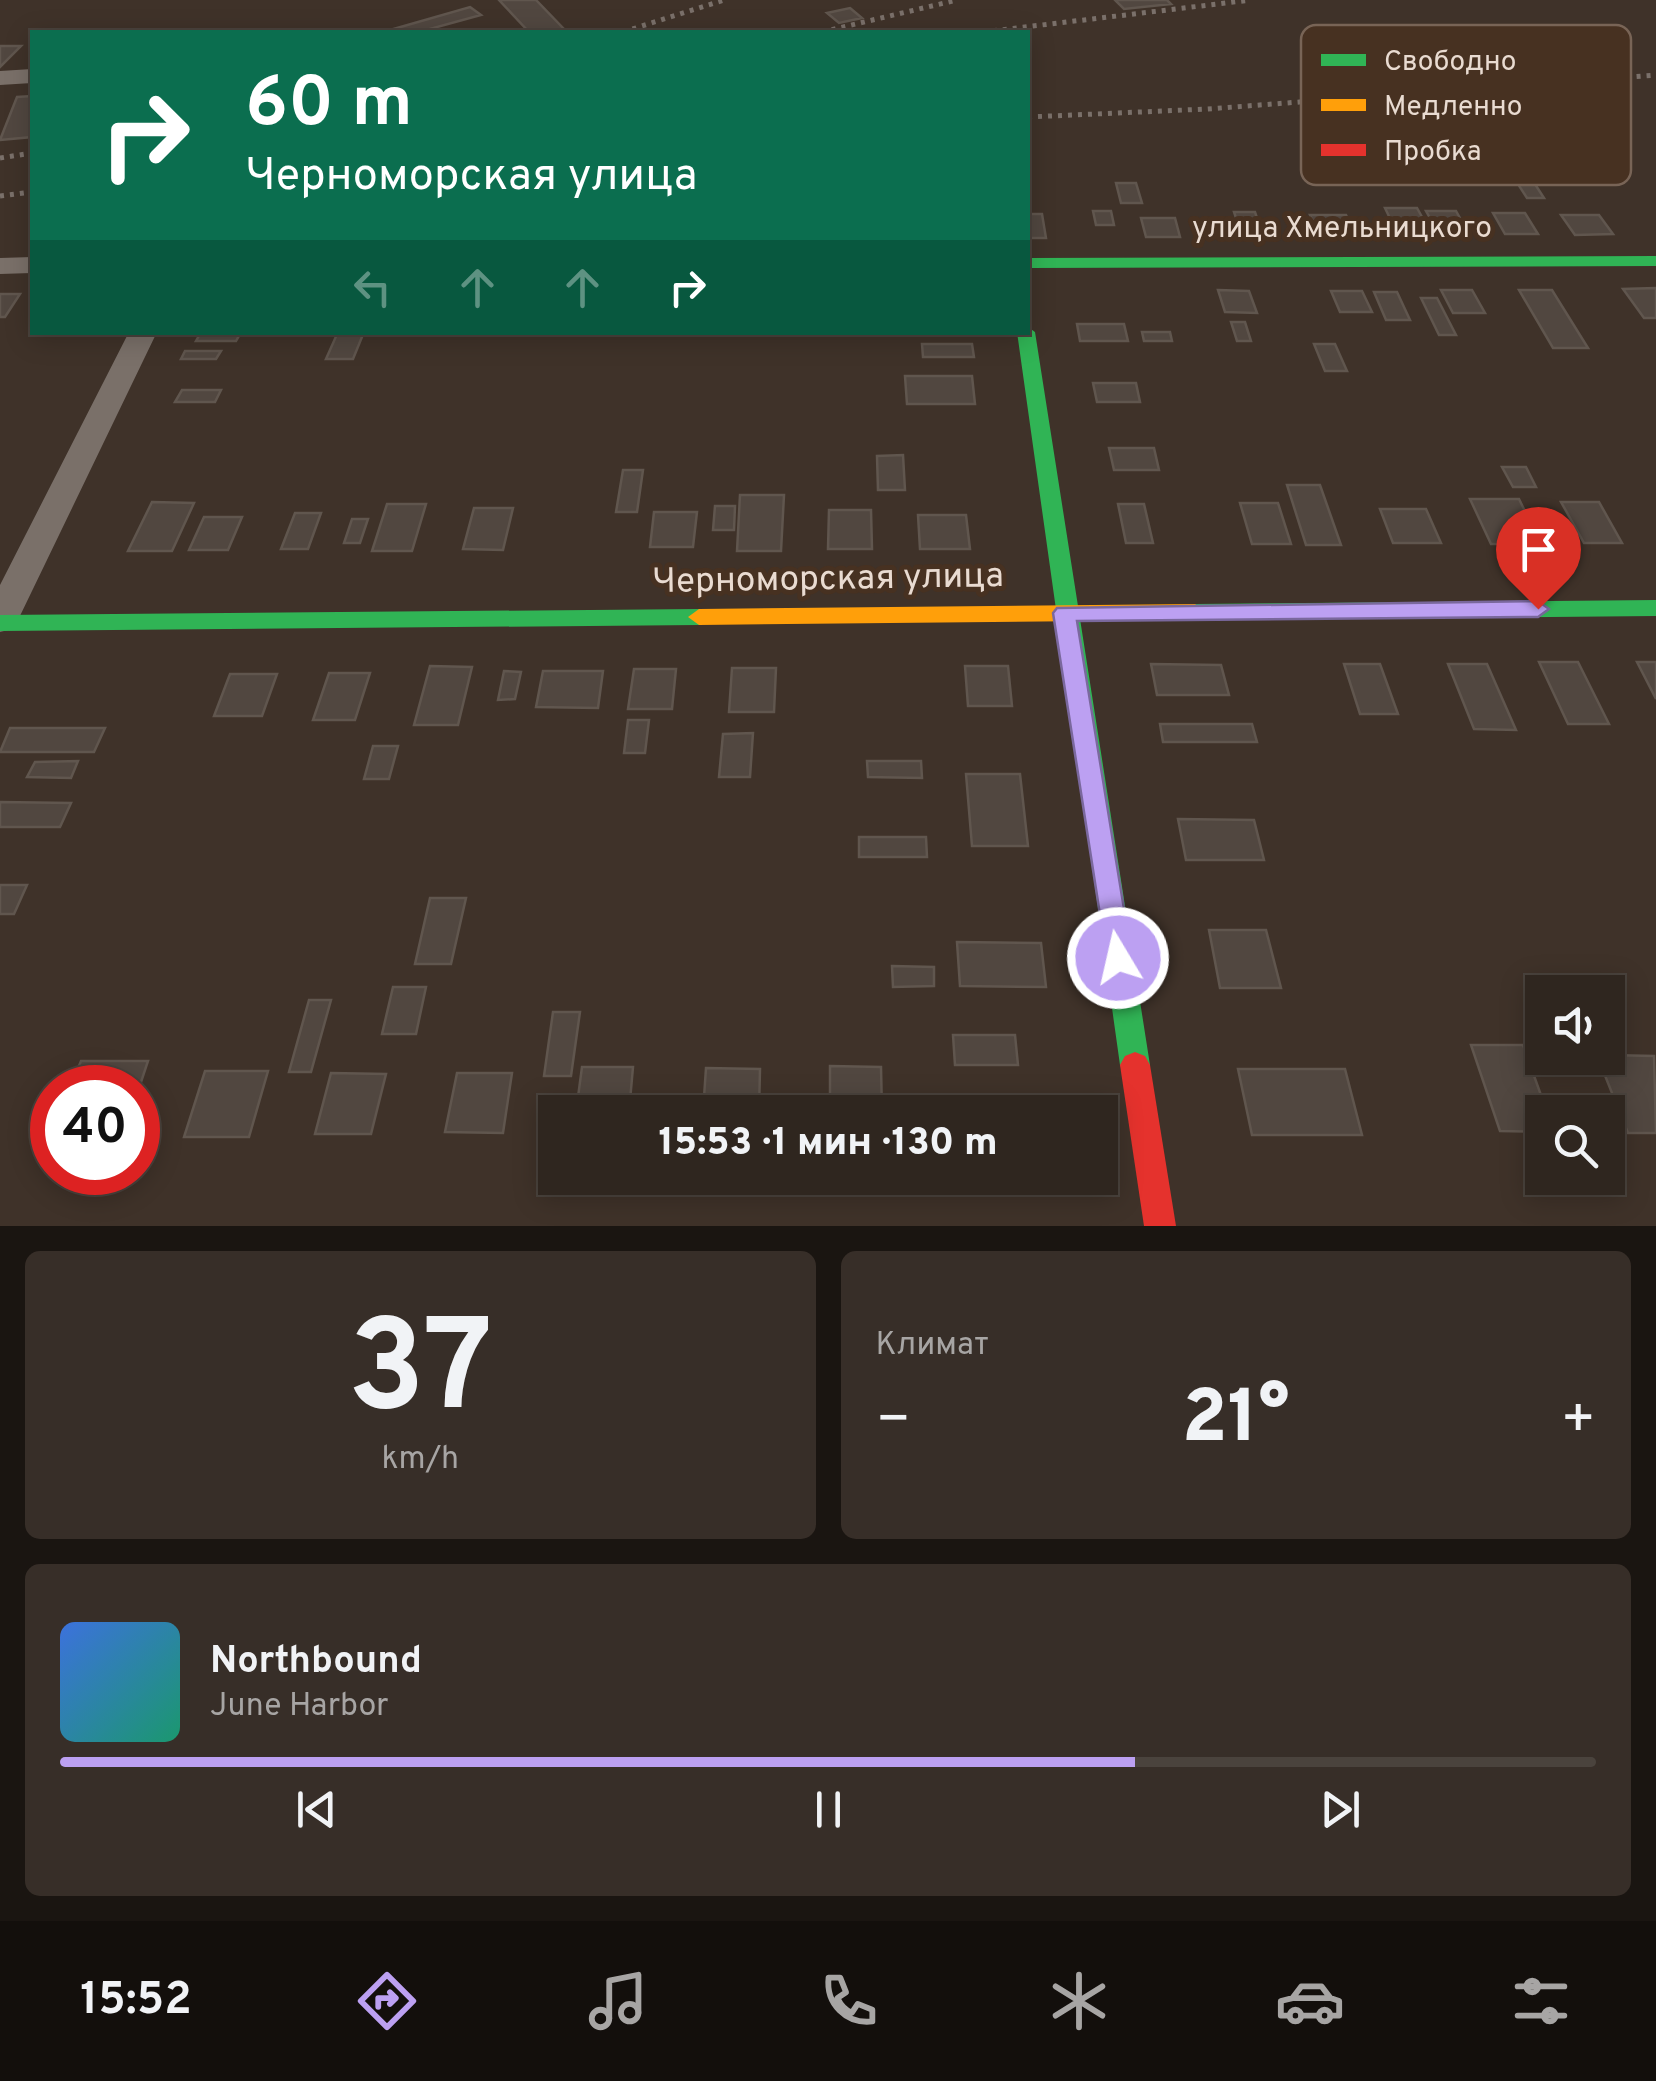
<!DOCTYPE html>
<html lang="ru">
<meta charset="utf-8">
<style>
body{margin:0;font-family:Overpass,sans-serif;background:#372e28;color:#f1f3f6;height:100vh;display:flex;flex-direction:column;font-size:38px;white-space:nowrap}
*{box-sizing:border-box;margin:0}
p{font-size:32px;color:#a7a5a4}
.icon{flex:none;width:55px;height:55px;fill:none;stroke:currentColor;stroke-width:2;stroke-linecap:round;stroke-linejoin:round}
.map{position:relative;height:1226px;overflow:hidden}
.side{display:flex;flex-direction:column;gap:25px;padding:25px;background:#1a1511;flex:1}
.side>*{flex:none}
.hud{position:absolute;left:30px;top:30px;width:1000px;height:305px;border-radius:0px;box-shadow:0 5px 25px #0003,0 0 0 2px #4a433d;background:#0b6e4f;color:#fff;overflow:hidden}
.controls{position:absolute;left:1525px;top:975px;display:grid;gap:20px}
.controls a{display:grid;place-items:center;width:100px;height:100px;border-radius:0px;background:#2f261f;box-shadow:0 5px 25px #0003,0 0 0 2px #4a433d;font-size:50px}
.speed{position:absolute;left:30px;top:1065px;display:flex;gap:20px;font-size:50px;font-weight:700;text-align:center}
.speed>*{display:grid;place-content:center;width:130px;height:130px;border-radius:50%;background:#2f261f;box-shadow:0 5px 25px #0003,0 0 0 2px #4a433d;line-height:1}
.speed .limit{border:15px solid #d22;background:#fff;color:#111}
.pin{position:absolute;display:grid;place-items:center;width:85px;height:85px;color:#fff;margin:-102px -42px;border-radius:50% 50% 50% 0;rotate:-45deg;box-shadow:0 0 10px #0007}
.pin .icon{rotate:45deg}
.me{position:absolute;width:110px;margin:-55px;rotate:351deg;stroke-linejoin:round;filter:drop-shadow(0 0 8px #0008)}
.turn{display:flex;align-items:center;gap:35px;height:210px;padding:0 50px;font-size:45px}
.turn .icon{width:130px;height:130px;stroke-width:2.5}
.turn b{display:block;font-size:70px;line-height:85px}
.lanes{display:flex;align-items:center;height:95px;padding:0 50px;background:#0003;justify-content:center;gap:50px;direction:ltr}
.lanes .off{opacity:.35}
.big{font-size:75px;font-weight:800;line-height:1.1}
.side .widget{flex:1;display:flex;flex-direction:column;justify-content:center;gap:15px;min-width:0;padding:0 35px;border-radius:15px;background:#372e28}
.side .dial{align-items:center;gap:0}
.dial b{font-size:130px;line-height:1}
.song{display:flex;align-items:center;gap:30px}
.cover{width:120px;height:120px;border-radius:15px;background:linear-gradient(135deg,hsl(220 70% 55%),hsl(160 70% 35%))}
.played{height:10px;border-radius:5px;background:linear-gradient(90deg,#bca0f2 70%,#4a433d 70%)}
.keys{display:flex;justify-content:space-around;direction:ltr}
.heat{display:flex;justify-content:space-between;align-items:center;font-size:55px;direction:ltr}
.side .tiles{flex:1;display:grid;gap:25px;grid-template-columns:1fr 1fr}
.widget:last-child{grid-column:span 2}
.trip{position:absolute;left:538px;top:1095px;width:580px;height:100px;border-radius:0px;background:#2f261f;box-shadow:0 5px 25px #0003,0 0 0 2px #4a433d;font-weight:800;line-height:100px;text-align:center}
.menu{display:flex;height:160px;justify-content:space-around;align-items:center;background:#130f0c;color:#a7a5a4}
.menu .icon{width:70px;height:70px}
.menu .on{color:#bca0f2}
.menu b{font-size:45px;color:#f1f3f6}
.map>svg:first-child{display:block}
.building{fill:#514740;stroke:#60564e;stroke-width:2.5}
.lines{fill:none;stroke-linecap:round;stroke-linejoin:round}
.street{fill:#7a7069;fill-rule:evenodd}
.fast{fill:#30b455;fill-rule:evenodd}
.slow{fill:#ff9f0a;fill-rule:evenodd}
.jam{fill:#e5322d;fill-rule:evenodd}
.rail{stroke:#7a706a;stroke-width:5;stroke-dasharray:4 6;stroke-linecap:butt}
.route{fill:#bca0f2;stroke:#7a689d;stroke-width:2.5}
.labels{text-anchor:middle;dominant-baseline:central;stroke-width:10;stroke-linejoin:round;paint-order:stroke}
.far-street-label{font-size:30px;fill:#e9dbd1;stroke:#473121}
.street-label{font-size:35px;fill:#e9dbd1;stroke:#473121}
.key{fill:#473121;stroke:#786456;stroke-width:2.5}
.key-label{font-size:28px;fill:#e9dbd1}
</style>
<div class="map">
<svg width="1656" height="1226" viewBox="0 0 1656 1226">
<rect width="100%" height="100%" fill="#3f3229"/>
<path class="building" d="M499,0H536L563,28L529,32Z
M1115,0H1167L1171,4L1124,9Z
M470,7L481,15L419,32L390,30Z
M850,8L862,18L839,23L827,13Z
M0,46H21L0,67Z
M32,96V137L0,140L17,97Z
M1516,181H1533L1544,198H1527Z
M1116,183H1136L1142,203H1121Z
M1385,208H1417L1433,237H1399Z
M1093,211H1111L1114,225H1096Z
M1426,211H1456L1470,236H1440Z
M1234,212H1255L1260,227H1239Z
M1493,213H1525L1538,234H1505Z
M1028,214H1042L1046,238H1028Z
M1310,215H1346L1356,236L1319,235Z
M1561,215H1599L1613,234L1575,235Z
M1141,218H1175L1180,237H1146Z
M1656,288V318H1644L1623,289Z
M1218,290L1249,291L1257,313L1225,312Z
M1441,290H1472L1485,313H1453Z
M1519,290H1552L1588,348H1553Z
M1331,291H1362L1372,312H1340Z
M1374,292H1397L1410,320H1386Z
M0,294H20L5,317H0Z
M1421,298H1437L1456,335H1439Z
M1231,322H1245L1251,341H1237Z
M1077,324H1124L1128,341H1080Z
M338,332H364L353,359H326Z
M1142,332H1170L1172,341H1144Z
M200,334H240L236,341H196Z
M922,344H972L974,357H923Z
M1314,344H1335L1347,371H1325Z
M185,351H221L216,359H181Z
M905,376H972L975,404H907Z
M1093,383H1136L1140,402H1097Z
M182,390H221L215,402H175Z
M1109,448H1154L1159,470H1114Z
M903,455L905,490H878L877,456Z
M1502,467H1526L1536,487H1513Z
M623,470H643L637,512H616Z
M1287,485H1320L1341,545H1306Z
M740,495H784L781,551H737Z
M1470,499H1519L1541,544H1491Z
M152,502L194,503L172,551H128Z
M1561,502H1599L1622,543H1584Z
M1240,503H1278L1291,544H1252Z
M387,504H426L412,551H372Z
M1118,504H1144L1153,543H1126Z
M715,506H735L734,530H713Z
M474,508H513L503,550L463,549Z
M1380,509H1426L1441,543H1393Z
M829,510H871L872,549H828Z
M654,512H697L693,547H650Z
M295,513H321L308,549H281Z
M918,515H966L970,549H920Z
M204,517H242L228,550H189Z
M352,519H368L360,543H344Z
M1539,662H1578L1609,724H1568Z
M1637,662H1656V699Z
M1151,664L1221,665L1229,695H1157Z
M1344,664H1380L1398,714H1360Z
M1448,664H1487L1516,730L1474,729Z
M430,666L472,667L458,725H414Z
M965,666H1008L1012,706H968Z
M732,668H776L774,712H729Z
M634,669H676L672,709H628Z
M504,671L521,672L515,699L498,700Z
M543,671H603L598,708L536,707Z
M329,673H370L355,720H313Z
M230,674H277L262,716H214Z
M628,720H649L645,753H624Z
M1160,724H1252L1257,742H1163Z
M10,728H105L94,752H0Z
M753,733L750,777H719L723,734Z
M373,746H398L389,779H364Z
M78,761L71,778L27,777L35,762Z
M867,761H921L922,778L868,777Z
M966,774H1020L1028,846H972Z
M0,802L71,803L60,827H0Z
M1178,819L1254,820L1264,860H1186Z
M859,837H926L927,857H859Z
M0,885H27L14,914H0Z
M430,898H466L451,964H415Z
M1209,930H1266L1281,988H1220Z
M957,942L1041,943L1046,987L960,986Z
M892,966L934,967V986L893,987Z
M393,987H426L416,1034H382Z
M309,1000H331L311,1072H289Z
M553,1012H580L571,1076H544Z
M953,1035H1015L1018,1065H955Z
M1471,1045H1523L1547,1112H1542V1132L1500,1131Z
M1608,1055L1654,1056L1656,1133H1628L1598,1058Z
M81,1061H148L138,1091V1088H70Z
M830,1066L881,1067L882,1112H830Z
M582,1067H633L629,1112H576Z
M706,1068L760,1069L759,1112H703Z
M1238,1069H1345L1362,1135H1252Z
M205,1071H268L249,1137H184Z
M331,1073L386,1074L371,1134H315Z
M457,1073H512L503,1133L445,1132Z"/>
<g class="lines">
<path class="street" d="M32,69V83L0,85V71Z
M32,257V273L0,274V258Z
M129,332H157L18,620L12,629L0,632V585Z"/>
<path class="fast" d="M1656,256V266L1028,268V258Z
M1028,327L1035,332L1150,1065L1145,1074L1135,1078L1125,1074L1120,1065L1017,332H1028Z
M1656,600V616L1195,620L1184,612L1195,604Z
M699,609L710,617L699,625L0,631V615Z"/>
<path class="slow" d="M1195,604L1206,612L1195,620L699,625L688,617L699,609Z"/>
<path class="jam" d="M1135,1052L1145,1056L1150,1065L1176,1226H1144L1120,1065L1125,1056Z"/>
<path class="rail" d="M623,32L724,0
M822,32L957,0
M983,32L1251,0
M1028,117L1207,109L1656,75
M0,158L32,153
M0,196L32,192"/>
</g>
<path class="route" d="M1538,601L1549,609L1538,617L1077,621L1132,958L1128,966L1118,970L1108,966L1053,613L1057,608Z"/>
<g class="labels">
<g class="far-street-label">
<text x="1342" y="229">улица Хмельницкого</text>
</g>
<g class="street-label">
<text transform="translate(828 580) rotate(-1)">Черноморская улица</text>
</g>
</g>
<rect x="1301" y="25" width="330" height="160" rx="15" class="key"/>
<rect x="1321" y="54" width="45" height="12" fill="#30b455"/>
<rect x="1321" y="99" width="45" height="12" fill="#ff9f0a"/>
<rect x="1321" y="144" width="45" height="12" fill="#e5322d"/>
<g class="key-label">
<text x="1384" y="70">Свободно</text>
<text x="1384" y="115">Медленно</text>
<text x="1384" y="160">Пробка</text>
</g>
</svg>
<div class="controls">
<a><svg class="icon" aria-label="sound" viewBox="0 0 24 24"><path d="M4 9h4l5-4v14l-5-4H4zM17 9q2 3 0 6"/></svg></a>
<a><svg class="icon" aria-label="search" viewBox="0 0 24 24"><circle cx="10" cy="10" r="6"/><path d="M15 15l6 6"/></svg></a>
</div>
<div class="speed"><div class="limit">40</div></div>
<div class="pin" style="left:1538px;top:609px;background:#d93025"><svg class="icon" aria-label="arrive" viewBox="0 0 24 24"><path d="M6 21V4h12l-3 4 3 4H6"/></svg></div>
<svg class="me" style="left:1118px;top:958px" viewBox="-20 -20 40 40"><circle r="17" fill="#bca0f2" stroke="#fff" stroke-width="3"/><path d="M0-11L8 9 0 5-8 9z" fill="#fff"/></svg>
<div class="trip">15:53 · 1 мин · 130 m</div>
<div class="hud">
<div class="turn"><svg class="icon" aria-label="right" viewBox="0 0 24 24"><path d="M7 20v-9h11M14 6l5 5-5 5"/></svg><div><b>60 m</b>Черноморская улица</div></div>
<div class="lanes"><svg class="icon off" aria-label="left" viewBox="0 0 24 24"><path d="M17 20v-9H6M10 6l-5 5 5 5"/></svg><svg class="icon off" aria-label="ahead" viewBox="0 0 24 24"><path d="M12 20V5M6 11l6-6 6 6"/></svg><svg class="icon off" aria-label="ahead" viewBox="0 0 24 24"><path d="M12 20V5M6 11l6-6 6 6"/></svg><svg class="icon" aria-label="right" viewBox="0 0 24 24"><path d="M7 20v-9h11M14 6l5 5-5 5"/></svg></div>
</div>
</div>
<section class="side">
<div class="tiles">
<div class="widget dial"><b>37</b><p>km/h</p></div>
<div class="widget"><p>Климат</p>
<div class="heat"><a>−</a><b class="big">21°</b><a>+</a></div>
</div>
<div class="widget">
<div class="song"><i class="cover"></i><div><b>Northbound</b><p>June Harbor</p></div></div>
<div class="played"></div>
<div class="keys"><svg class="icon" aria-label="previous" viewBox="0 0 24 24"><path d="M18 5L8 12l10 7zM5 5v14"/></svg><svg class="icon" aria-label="pause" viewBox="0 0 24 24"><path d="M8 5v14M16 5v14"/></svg><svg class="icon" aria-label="next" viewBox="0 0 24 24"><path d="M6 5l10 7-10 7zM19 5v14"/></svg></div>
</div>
</div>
</section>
<nav class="menu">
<b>15:52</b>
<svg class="icon on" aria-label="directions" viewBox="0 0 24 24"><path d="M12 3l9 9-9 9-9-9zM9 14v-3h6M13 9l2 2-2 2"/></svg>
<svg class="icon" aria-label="music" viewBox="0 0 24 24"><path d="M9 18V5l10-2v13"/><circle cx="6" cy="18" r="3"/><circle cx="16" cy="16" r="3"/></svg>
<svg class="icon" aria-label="phone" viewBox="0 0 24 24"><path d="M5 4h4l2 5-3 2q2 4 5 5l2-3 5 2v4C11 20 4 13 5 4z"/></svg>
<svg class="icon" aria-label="climate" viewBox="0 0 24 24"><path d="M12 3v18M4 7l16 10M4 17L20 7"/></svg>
<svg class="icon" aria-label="car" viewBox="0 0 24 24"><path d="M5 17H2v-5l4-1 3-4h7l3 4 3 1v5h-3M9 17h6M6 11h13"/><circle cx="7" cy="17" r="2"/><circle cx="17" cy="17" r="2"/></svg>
<svg class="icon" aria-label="filters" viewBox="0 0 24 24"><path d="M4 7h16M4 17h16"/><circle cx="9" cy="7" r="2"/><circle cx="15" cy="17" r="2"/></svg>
</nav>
